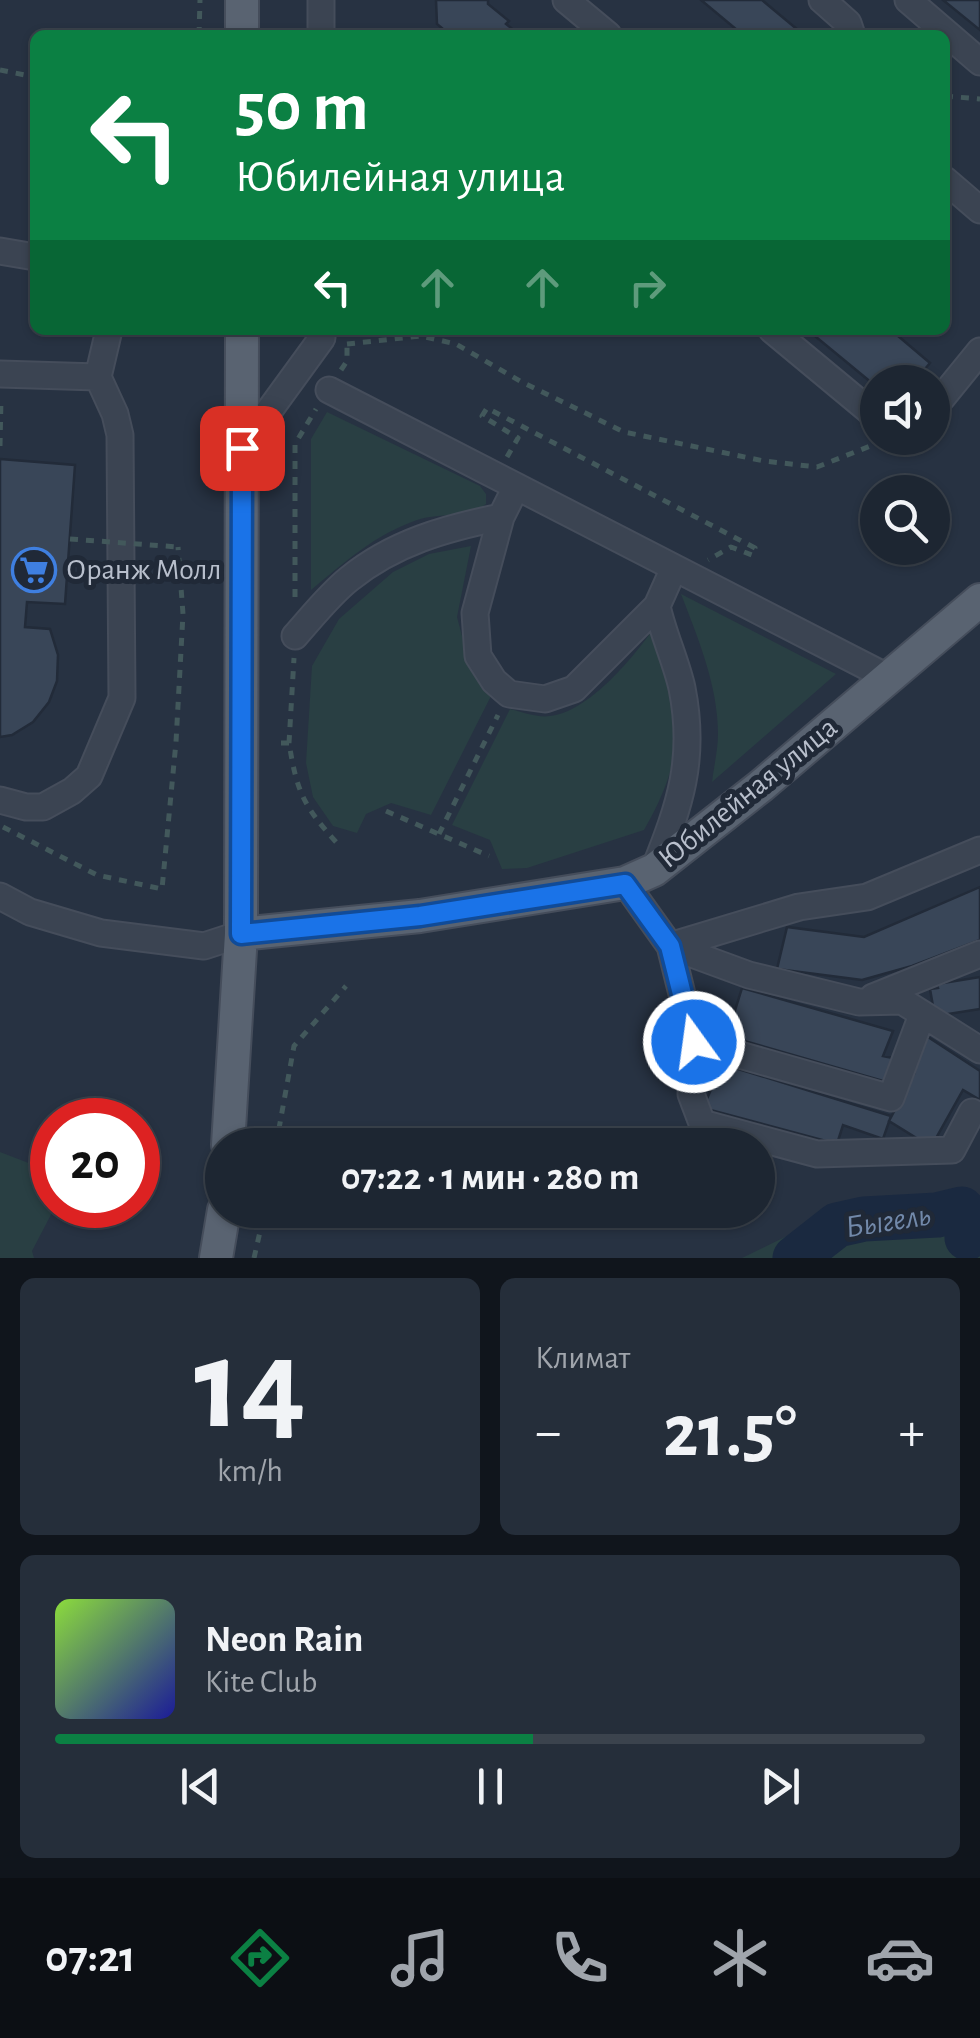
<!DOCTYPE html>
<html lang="ru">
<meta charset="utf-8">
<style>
body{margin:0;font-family:"Alegreya Sans",sans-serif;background:#252e3a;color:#f1f3f6;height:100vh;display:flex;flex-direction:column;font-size:38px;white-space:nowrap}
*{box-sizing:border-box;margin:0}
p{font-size:32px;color:#a0a5ac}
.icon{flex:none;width:55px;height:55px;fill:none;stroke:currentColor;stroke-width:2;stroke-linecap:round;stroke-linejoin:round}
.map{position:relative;height:1258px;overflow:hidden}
.details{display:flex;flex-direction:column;gap:20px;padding:20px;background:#10151c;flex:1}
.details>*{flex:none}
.banner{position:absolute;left:30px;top:30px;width:920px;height:305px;border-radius:15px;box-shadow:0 2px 8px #0004,0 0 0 2px #3b434d;background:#0b8043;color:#fff;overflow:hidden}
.controls{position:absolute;left:860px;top:365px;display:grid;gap:20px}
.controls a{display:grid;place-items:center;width:90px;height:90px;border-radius:50%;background:#1d2632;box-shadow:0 2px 8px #0004,0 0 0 2px #3b434d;font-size:50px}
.speed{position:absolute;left:30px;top:1098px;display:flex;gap:20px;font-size:50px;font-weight:700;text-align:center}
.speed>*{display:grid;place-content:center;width:130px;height:130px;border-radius:50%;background:#1d2632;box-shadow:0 2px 8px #0004,0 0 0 2px #3b434d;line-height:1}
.speed .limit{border:15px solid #d22;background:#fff;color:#111}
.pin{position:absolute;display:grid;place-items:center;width:85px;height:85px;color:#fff;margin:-42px;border-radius:20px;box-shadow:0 5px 15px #0006}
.me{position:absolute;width:110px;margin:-55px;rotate:346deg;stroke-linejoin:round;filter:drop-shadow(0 0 8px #0008)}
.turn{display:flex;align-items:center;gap:35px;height:210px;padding:0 40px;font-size:45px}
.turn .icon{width:130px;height:130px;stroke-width:2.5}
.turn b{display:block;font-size:70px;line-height:85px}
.lanes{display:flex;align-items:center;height:95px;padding:0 40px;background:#0003;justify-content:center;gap:50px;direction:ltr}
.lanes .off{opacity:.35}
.big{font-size:75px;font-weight:600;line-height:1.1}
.details .card{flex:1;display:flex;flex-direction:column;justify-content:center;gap:15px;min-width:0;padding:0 35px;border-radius:15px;background:#252e3a}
.details .dial{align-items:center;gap:0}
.dial b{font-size:130px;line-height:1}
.song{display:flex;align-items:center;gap:30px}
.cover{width:120px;height:120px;border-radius:15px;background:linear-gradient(135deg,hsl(90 70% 55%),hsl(240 70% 35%))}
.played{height:10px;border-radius:5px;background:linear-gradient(90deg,#0b8043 55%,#3b434d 55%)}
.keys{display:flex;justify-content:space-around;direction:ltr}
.heat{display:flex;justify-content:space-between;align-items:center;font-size:55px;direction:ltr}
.details .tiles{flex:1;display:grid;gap:20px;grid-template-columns:1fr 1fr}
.card:last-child{grid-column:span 2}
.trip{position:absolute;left:205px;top:1128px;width:570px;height:100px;border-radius:50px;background:#1d2632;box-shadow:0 2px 8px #0004,0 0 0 2px #3b434d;font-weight:600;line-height:100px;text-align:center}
.tabs{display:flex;height:160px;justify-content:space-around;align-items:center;background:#0c0f14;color:#a0a5ac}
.tabs .icon{width:70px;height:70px}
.tabs .on{color:#0b8043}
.tabs b{font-size:45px;color:#f1f3f6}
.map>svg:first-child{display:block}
.green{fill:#293f43}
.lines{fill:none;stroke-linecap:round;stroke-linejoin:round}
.river{stroke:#1a2940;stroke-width:45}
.building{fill:#394658;stroke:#222b39;stroke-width:2.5}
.minor-casing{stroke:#454d5b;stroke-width:29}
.major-casing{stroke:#454d5b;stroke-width:36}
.path{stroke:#42585b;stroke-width:5;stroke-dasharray:8 8;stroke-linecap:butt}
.minor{stroke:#3b4452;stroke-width:25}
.major{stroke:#596371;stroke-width:32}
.path-bridge{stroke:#42585b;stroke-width:5;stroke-dasharray:8 8;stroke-linecap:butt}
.route-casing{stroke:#114b97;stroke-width:25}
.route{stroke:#1a73e8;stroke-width:18}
.labels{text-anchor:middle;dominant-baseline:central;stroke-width:10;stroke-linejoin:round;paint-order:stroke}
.poi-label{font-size:30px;fill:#b8bfcc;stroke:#202937;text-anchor:start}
.street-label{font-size:30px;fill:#b8bfcc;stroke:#202937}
.water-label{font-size:32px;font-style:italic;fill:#7289aa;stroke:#202937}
</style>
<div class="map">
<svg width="980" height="1258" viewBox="0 0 980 1258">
<rect width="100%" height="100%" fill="#273242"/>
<path class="green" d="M327,412L480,486L486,494V504C468,518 438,513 417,520C374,535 345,562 311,590V439Z
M471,546L457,617L466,651L491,696L431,815L391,803L366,814L357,833L333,826L313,797L306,763L312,666L339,619L393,572L429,554Z
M681,594L836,674L712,782C714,766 718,749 718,734C718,686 698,638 681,594Z
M652,631C684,711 688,753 644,830L527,868L502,869L490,840L452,825L510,709C522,712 538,718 550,716C588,712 631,660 652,631Z
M0,1152L52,1172V1205H56L32,1251L34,1258H0Z
M980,1201V1258H742L838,1211Z"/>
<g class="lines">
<path class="river" d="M795,1258L837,1225L864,1219L937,1215L962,1209L969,1222L967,1238"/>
</g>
<path class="building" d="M436,0H488V4L509,21L506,24L520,35H450L437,24Z
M701,0H762L804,35H743Z
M943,0H980V30Z
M812,330H891L930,363L914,382H878V388L810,332Z
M0,459L75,465L65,604L27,602L25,627L50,629L58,655L57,681L49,702L33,722L12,735L0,737Z
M980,887V940L912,966L862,980L777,969L787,927L864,937Z
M980,977V1009L942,1015L934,1012L930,989L938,988L937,984Z
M742,988L893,1031L883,1056L898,1059L890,1083L727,1036Z
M928,1037L980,1071V1100L963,1090L931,1147L889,1121L914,1074L909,1071L912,1054Z
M722,1064L891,1116L883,1139L843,1125L837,1144L703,1108Z"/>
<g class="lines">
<defs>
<path id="minor" d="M566,0L608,35
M822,0L848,23L852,35
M908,0L980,62
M321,35V0
M945,180L980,210
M0,251L35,257
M772,330L878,418
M0,374L98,377
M329,390L889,678
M932,410L980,351
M901,438L907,442L911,438
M242,448L322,338V330
M516,487L501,517L475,613L478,656L494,681L509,694L545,699L574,689L657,606L674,568
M295,636C312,617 329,595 349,579C393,543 446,528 501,517
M0,800L26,807H43L72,791L89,776L122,698L120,435L115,414L98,377L109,330
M654,870C680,805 696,759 682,688C676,661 663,634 657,606
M625,883L670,946L749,975L859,1002L902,1001L980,1050
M0,896L30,912L101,933L204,946L241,934
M873,997L980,954
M694,1042L891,1098L922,1015
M972,1112L952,1150L817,1154L702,1123L691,1094L694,1042L670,946L799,907L867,897L980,850"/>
<path id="major" d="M242,35V0
M241,934L420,916L625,883L654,870L761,786L980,600
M228,1145L241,934L242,330
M216,1258L224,1210"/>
</defs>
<use href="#minor" class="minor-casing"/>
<use href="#major" class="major-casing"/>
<path class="path" d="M199,35L200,0
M0,70L35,77
M945,96L980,99
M347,344L421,336L456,344L520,381L624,432L764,461L817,467L878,443
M341,370L347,361V343
M0,446L1,399
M507,457L518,438L482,416L487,408L755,548L752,555L731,547L708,560
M295,597V444L316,409
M281,743H289C297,792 303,805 336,842
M289,743L294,658
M386,811L489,856
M3,827L97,875L162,889L176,742L183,614L178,547
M439,834L498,715
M276,1145L294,1046L346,986
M254,1258L265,1210"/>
<use href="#minor" class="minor"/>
<use href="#major" class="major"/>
<path class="path-bridge" d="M70,539L178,547"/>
</g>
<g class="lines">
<defs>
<path id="route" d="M242,448L241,934L420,916L625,884L670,946L694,1042"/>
</defs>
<use href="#route" class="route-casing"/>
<use href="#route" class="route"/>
</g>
<defs>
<symbol id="supermarket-ring" viewBox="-11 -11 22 22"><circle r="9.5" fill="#202937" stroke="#3f7fe0" stroke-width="1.5"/><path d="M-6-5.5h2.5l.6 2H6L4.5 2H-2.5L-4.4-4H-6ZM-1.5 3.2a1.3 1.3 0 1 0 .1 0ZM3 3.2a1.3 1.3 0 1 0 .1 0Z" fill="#3f7fe0"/></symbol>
</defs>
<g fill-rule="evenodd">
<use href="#supermarket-ring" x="9" y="545" width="50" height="50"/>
</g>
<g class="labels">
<g class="poi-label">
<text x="66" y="570">Оранж Молл</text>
</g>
<g class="street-label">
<text transform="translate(748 793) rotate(-39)">Юбилейная улица</text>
</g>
<g class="water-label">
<text transform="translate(888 1221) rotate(-9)">Быгель</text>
</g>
</g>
</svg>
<div class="controls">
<a><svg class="icon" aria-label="sound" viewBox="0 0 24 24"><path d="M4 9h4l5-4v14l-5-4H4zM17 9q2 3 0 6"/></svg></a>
<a><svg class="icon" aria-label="search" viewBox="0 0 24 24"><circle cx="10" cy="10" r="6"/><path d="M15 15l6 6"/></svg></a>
</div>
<div class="speed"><div class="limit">20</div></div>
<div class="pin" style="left:242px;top:448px;background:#d93025"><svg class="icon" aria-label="arrive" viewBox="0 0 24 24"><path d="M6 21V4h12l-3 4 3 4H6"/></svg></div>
<svg class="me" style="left:694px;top:1042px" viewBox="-20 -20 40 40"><circle r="17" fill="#1a73e8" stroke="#fff" stroke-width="3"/><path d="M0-11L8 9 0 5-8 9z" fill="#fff"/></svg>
<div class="trip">07:22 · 1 мин · 280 m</div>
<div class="banner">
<div class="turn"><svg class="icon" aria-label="left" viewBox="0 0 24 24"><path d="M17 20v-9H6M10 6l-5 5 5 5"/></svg><div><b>50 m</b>Юбилейная улица</div></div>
<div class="lanes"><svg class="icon" aria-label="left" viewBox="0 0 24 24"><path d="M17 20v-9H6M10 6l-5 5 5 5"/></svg><svg class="icon off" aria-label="ahead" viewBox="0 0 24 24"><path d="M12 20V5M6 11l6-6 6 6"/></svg><svg class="icon off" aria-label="ahead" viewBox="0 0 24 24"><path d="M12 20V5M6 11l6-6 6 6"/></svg><svg class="icon off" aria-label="right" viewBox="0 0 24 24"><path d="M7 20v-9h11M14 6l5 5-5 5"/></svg></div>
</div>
</div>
<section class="details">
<div class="tiles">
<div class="card dial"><b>14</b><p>km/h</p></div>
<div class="card"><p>Климат</p>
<div class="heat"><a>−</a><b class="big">21.5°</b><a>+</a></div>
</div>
<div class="card">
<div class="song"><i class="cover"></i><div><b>Neon Rain</b><p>Kite Club</p></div></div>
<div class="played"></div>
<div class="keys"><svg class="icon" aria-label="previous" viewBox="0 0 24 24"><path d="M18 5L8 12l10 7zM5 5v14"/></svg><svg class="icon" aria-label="pause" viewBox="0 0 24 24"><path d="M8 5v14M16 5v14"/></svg><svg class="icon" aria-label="next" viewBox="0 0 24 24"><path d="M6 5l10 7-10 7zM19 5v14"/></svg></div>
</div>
</div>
</section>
<nav class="tabs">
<b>07:21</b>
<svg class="icon on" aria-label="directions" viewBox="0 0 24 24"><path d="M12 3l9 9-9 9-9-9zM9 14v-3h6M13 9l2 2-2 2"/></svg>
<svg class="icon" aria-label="music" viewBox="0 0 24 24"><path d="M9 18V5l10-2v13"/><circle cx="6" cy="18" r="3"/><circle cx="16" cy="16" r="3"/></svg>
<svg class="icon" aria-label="phone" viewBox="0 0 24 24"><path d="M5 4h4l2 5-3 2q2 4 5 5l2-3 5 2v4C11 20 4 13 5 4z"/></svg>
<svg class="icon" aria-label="climate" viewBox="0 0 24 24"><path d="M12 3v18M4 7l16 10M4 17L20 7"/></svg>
<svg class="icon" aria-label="car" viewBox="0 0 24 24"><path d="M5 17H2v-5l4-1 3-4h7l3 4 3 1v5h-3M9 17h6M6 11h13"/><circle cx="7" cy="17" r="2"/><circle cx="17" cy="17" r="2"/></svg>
</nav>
